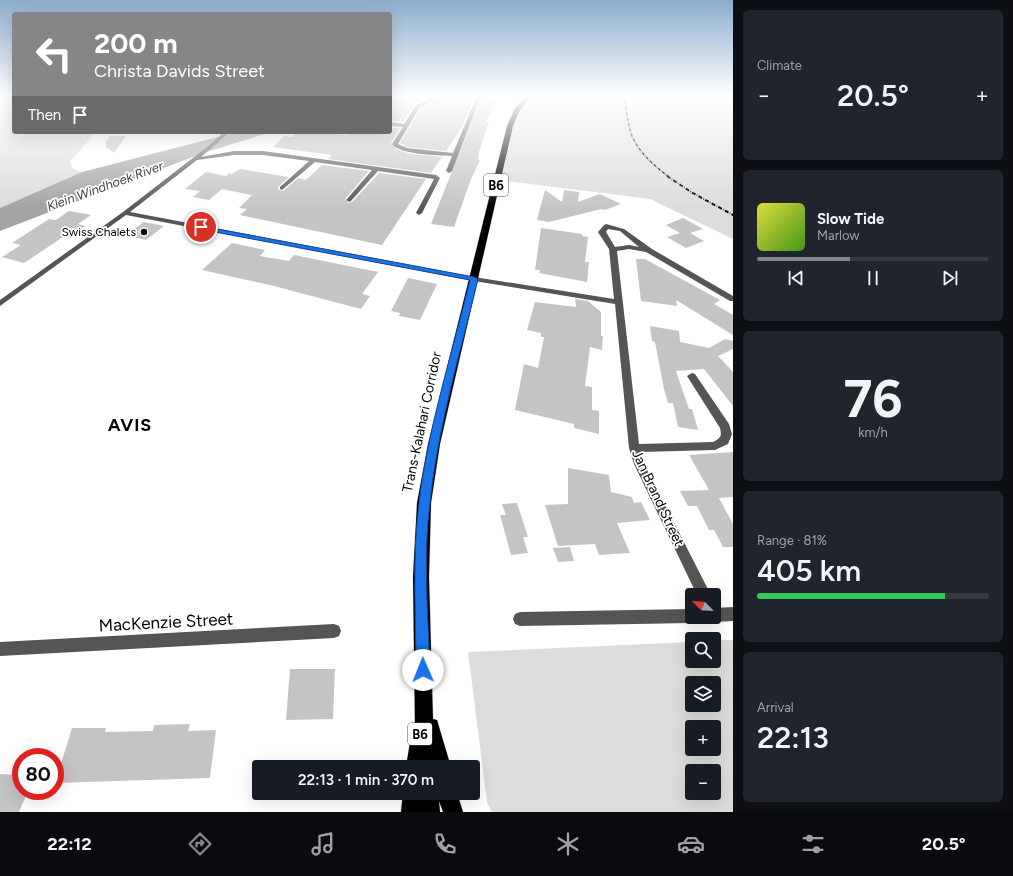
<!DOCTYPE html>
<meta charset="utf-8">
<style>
body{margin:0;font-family:Figtree,sans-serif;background:#20242c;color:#f1f3f6;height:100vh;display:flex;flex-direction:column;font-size:15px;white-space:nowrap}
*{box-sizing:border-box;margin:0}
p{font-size:13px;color:#9ea1a6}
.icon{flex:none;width:22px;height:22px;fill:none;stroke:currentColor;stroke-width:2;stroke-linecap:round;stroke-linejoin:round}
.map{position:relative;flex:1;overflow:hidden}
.sheet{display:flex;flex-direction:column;gap:10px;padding:10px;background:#0d0f14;width:280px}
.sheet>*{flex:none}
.hud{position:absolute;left:12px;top:12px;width:380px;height:122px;border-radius:4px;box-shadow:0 4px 16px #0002;background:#858687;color:#fff;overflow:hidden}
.needle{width:26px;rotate:294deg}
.fabs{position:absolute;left:685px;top:588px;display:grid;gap:8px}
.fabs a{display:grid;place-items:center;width:36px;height:36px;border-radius:4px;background:#171b24;box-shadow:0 4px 16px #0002;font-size:20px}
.speed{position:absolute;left:12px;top:748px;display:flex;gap:8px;font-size:20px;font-weight:700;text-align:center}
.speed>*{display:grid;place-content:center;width:52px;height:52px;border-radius:50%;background:#171b24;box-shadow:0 4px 16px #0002;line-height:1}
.speed .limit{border:6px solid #d22;background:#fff;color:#111}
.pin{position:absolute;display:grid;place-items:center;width:34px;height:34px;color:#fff;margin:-17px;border:2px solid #fff;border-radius:50%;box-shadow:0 1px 4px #0007}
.me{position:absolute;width:44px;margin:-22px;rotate:359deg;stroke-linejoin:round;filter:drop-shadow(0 0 3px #0008)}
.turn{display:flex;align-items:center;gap:14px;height:84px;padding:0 16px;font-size:18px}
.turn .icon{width:52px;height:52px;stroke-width:2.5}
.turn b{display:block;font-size:28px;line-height:34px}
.then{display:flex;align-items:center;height:38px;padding:0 16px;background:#0003;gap:8px;font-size:15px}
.big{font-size:30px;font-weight:600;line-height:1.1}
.sheet .widget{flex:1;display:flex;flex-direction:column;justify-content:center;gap:6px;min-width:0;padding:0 14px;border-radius:6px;background:#20242c}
.sheet .dial{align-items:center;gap:0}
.dial b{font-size:52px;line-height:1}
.song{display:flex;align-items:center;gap:12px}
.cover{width:48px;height:48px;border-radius:6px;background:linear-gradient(135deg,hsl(60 70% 55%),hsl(100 70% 35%))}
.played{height:4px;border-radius:2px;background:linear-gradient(90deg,#858687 40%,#363941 40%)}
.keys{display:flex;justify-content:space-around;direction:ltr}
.heat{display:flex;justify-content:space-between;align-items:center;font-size:22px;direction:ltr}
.charge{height:6px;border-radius:3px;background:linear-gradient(90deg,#34c759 81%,#363941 0)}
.trip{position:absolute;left:252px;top:760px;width:228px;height:40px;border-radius:4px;background:#171b24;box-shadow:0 4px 16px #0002;font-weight:600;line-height:40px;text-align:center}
.tabs{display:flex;height:64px;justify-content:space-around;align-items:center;background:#090b0e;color:#9ea1a6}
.tabs .icon{width:28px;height:28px}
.tabs .current{color:#858687}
.tabs b{font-size:18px;color:#f1f3f6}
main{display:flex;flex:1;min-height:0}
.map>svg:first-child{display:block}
.green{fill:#dcdcdc;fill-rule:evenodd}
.water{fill:#a3a3a3}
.building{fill:#c4c4c4}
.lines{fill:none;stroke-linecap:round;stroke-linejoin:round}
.highway-casing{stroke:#dbdbdb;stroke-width:1}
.minor{fill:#555;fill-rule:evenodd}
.highway{fill:#000;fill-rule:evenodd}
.rail-far1{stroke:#000;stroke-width:1.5;stroke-dasharray:3 1 0.5 1;stroke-linecap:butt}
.rail{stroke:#000;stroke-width:2;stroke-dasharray:4 1.5 0.5 1.5;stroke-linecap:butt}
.route{fill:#1a73e8;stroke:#114b97}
.poi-dot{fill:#000;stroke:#fff;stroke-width:1.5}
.labels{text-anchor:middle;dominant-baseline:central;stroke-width:3.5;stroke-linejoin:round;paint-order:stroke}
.far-poi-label{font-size:12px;fill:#000;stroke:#fff;text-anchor:end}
.shield{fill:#fff;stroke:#4c4c4c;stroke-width:1}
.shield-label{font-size:13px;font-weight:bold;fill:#000}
.far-water-label{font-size:13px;font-style:italic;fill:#444;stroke:#fff}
.street-label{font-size:14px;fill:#000;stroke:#fff}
.near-street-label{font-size:17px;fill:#000;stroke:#fff}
.district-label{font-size:18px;font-weight:bold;letter-spacing:1px;fill:#000;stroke:#fff}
</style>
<main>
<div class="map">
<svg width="733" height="812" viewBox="0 0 733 812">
<rect width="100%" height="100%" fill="#fff"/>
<path class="green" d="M0,96H14V132H96L70,162L73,169L82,172L0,208Z
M528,96H733V239L650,199L497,180L517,110Z
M714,640H733V812H492L487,802L468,652L692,642V661H714ZM692,683H714V705H692ZM692,727H714V749H692ZM692,771H714V793H692Z"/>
<path class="water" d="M237,132H271L203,153L0,231V208L82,172Z"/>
<path class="building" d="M406,96H435L415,104L403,122L390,121V101Z
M446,96H475L462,127L446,151L407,147L400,143L421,108Z
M482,96H497L493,106L492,109H494L486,122H489L479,152L478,160H480L471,179L454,227L431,224Z
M390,128H400L391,143L396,149L411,154L442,157L431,173L328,159L332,155L273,147L284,136L292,137L298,132H326L347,135L349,132H390Z
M110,136H126L114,153L106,147V142Z
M322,165L369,171L345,199L348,203L352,202L379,173L426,179L382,245L240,215L247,209L239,208L252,195L222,189L209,200L193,197L200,191L185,189L206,172L226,176L229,173L232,174L240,169L289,177L278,187L279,190L283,191L298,178L306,180Z
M545,190L562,202L564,190L579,192L578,202L600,194L621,204L605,210L601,209L549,222L537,220Z
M69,211L91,215L78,224L85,226L69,238L63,237L24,263L2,257L21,245L12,243L49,219L56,220Z
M683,218L703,229L690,233L704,241L686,248L667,237L680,233L666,225Z
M144,222L164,226L146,240L128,236L133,233L130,232Z
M541,228L582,234V236L588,237L585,262H589L587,282L539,273L540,270H535Z
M232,243L265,250L260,256L289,261L294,255L378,272L362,294L370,296L361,309L270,285L202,270Z
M636,259H645L720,300L714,304L733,315V335L676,300L677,306L641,301Z
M408,278L437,284L420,320L399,316L400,313L391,311Z
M575,299L588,301L601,312V336H603L602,350L590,347L585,386L592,387V410L599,411V434L574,428V424L515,410L524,364L538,368L544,337H541V333L527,330L535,302L576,307Z
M650,326L679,331L680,342L709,348L725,339L733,341V349L718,356L733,372V406L704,369L676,371L689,409H692L698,430L678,427L673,403H668L664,389L655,342L652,341Z
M733,452V497L719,498L733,524V547H723L714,530H709L697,506H688L680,491L709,490L689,455Z
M568,468L609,475L611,492L632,497L634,503L641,502L650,520L617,523L630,553L599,555L595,544L558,546L545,505L568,504Z
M517,503L528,537H523L528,553L511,555L500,515H506L502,504Z
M570,547L574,561L558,562L553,548Z
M290,669H335L333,719L286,720Z
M190,724L188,731L216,730L210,778L55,783L72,728H106L105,732L153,731L154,725Z
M0,774L21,775V791H28L19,812H0Z"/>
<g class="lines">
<defs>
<path id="highway" d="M525,96H531L520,110L513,126L440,444L431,503L429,577L433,719L437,720L451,767H406L411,736L415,729L413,577L417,503L428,444L507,126L514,110Z
M403,793H457L463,812H443L439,801L440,812H401Z"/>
</defs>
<use href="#highway" class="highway-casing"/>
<path class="minor" d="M439,96H445L420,107L398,144L407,148L453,153L477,96H481L452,171L449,173L446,171L452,156C438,155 400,155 392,144L403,127L390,126V122L404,124L416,105Z
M224,132H230L201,157L234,151H263L436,175L440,178L422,213L419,215L416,213L434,179L378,171L351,201L349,202L346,200L347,199L372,170L315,162L282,190L280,189V187L309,161L263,155H234L197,160L130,212L474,277L614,299L609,249L598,232L604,225L606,224L624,229L652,249L733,296V301H730L646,252L629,249L617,251L639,444L713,442C721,438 722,436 720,428L687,376L692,373L695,374L729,424L732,434L728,444L715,450L641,452L644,464L711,595H697L634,464L629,448L615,304L474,281L126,215L0,306V300L123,212L211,144ZM608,229L620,231L639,247L629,245L615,247L606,232Z
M733,607V621L714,622L709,620L708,617H714V608Z
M692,609V617H698L697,621L692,623L520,626L515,624L513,619L515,614L520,612Z
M334,624L339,626L341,631L339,636L334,638L0,656V642Z"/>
<use href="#highway" class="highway"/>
<path class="rail-far1" d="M624,96C626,107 627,119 630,130C635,149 653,165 669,177"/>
<path class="rail" d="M667,176L691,192L733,215"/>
</g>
<linearGradient id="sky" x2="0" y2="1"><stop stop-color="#8cadcc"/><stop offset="0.46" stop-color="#fff"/><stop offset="1" stop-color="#fff" stop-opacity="0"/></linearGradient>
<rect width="733" height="209" fill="url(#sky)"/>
<path class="route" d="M201,226L474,277L478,279C460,353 438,427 430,502C423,555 428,616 430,670L428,674L423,676L418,674L416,670C416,615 412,557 419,503C428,428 452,354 470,280L199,229V226Z"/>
<circle class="poi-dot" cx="144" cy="232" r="4"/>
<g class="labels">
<g class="far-poi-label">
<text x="136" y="232">Swiss Chalets</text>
</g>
<g class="shield">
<rect x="484" y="174" width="24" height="22" rx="3"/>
<rect x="408" y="723" width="24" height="22" rx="3"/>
</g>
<g class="shield-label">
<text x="496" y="185">B6</text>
<text x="420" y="734">B6</text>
</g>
<g class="far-water-label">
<text transform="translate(105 186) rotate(-20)">Klein Windhoek River</text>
</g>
<g class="street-label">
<text transform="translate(422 422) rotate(-78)">Trans-Kalahari Corridor</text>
<text transform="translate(658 498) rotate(65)">Jan Brand Street</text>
</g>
<g class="near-street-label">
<text transform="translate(166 622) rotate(-3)">MacKenzie Street</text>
</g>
<g class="district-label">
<text x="130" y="425">AVIS</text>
</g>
</g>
</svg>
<div class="fabs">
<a><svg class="needle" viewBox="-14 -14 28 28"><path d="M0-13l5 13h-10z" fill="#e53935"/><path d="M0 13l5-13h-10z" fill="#9ea1a6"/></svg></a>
<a><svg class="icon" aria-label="search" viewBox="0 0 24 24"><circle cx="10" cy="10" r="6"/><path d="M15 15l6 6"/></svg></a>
<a><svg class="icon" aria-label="layers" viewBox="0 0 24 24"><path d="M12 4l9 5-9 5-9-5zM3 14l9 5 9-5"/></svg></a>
<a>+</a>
<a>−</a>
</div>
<div class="speed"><div class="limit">80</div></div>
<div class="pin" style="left:201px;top:227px;background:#d93025"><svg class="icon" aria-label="arrive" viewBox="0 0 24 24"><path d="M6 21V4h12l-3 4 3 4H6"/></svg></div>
<svg class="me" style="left:423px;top:670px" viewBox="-20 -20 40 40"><circle r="19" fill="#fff"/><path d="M0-13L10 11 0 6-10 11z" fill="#1a73e8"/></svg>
<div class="trip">22:13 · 1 min · 370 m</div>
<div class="hud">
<div class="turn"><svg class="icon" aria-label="left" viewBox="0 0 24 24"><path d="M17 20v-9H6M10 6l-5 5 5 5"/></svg><div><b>200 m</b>Christa Davids Street</div></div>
<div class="then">Then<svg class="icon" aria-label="arrive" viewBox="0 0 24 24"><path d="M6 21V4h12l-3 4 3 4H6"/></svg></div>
</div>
</div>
<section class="sheet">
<div class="widget"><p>Climate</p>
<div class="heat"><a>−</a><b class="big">20.5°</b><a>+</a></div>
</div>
<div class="widget">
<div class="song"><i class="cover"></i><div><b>Slow Tide</b><p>Marlow</p></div></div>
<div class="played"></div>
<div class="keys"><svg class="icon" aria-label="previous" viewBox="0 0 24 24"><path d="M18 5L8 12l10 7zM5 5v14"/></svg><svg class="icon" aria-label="pause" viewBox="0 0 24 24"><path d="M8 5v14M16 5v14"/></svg><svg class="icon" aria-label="next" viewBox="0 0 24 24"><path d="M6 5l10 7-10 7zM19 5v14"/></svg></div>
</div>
<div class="widget dial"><b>76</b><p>km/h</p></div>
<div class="widget"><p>Range · 81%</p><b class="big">405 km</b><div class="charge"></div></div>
<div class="widget"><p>Arrival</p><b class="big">22:13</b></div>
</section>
</main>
<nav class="tabs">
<b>22:12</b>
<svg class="icon current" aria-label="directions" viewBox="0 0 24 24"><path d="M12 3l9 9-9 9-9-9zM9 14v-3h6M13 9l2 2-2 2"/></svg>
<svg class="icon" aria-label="music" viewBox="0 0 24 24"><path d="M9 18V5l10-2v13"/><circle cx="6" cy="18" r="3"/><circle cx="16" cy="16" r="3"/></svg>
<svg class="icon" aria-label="phone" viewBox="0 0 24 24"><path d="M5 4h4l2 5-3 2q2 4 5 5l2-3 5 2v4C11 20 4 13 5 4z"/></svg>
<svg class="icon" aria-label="climate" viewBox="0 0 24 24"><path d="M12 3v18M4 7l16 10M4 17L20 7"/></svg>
<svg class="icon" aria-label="car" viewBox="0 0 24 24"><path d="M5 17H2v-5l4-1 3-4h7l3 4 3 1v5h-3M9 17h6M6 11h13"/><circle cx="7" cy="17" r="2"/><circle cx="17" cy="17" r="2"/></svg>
<svg class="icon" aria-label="filters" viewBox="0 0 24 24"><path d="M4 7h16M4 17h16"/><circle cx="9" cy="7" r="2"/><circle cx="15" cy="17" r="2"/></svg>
<b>20.5°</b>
</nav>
